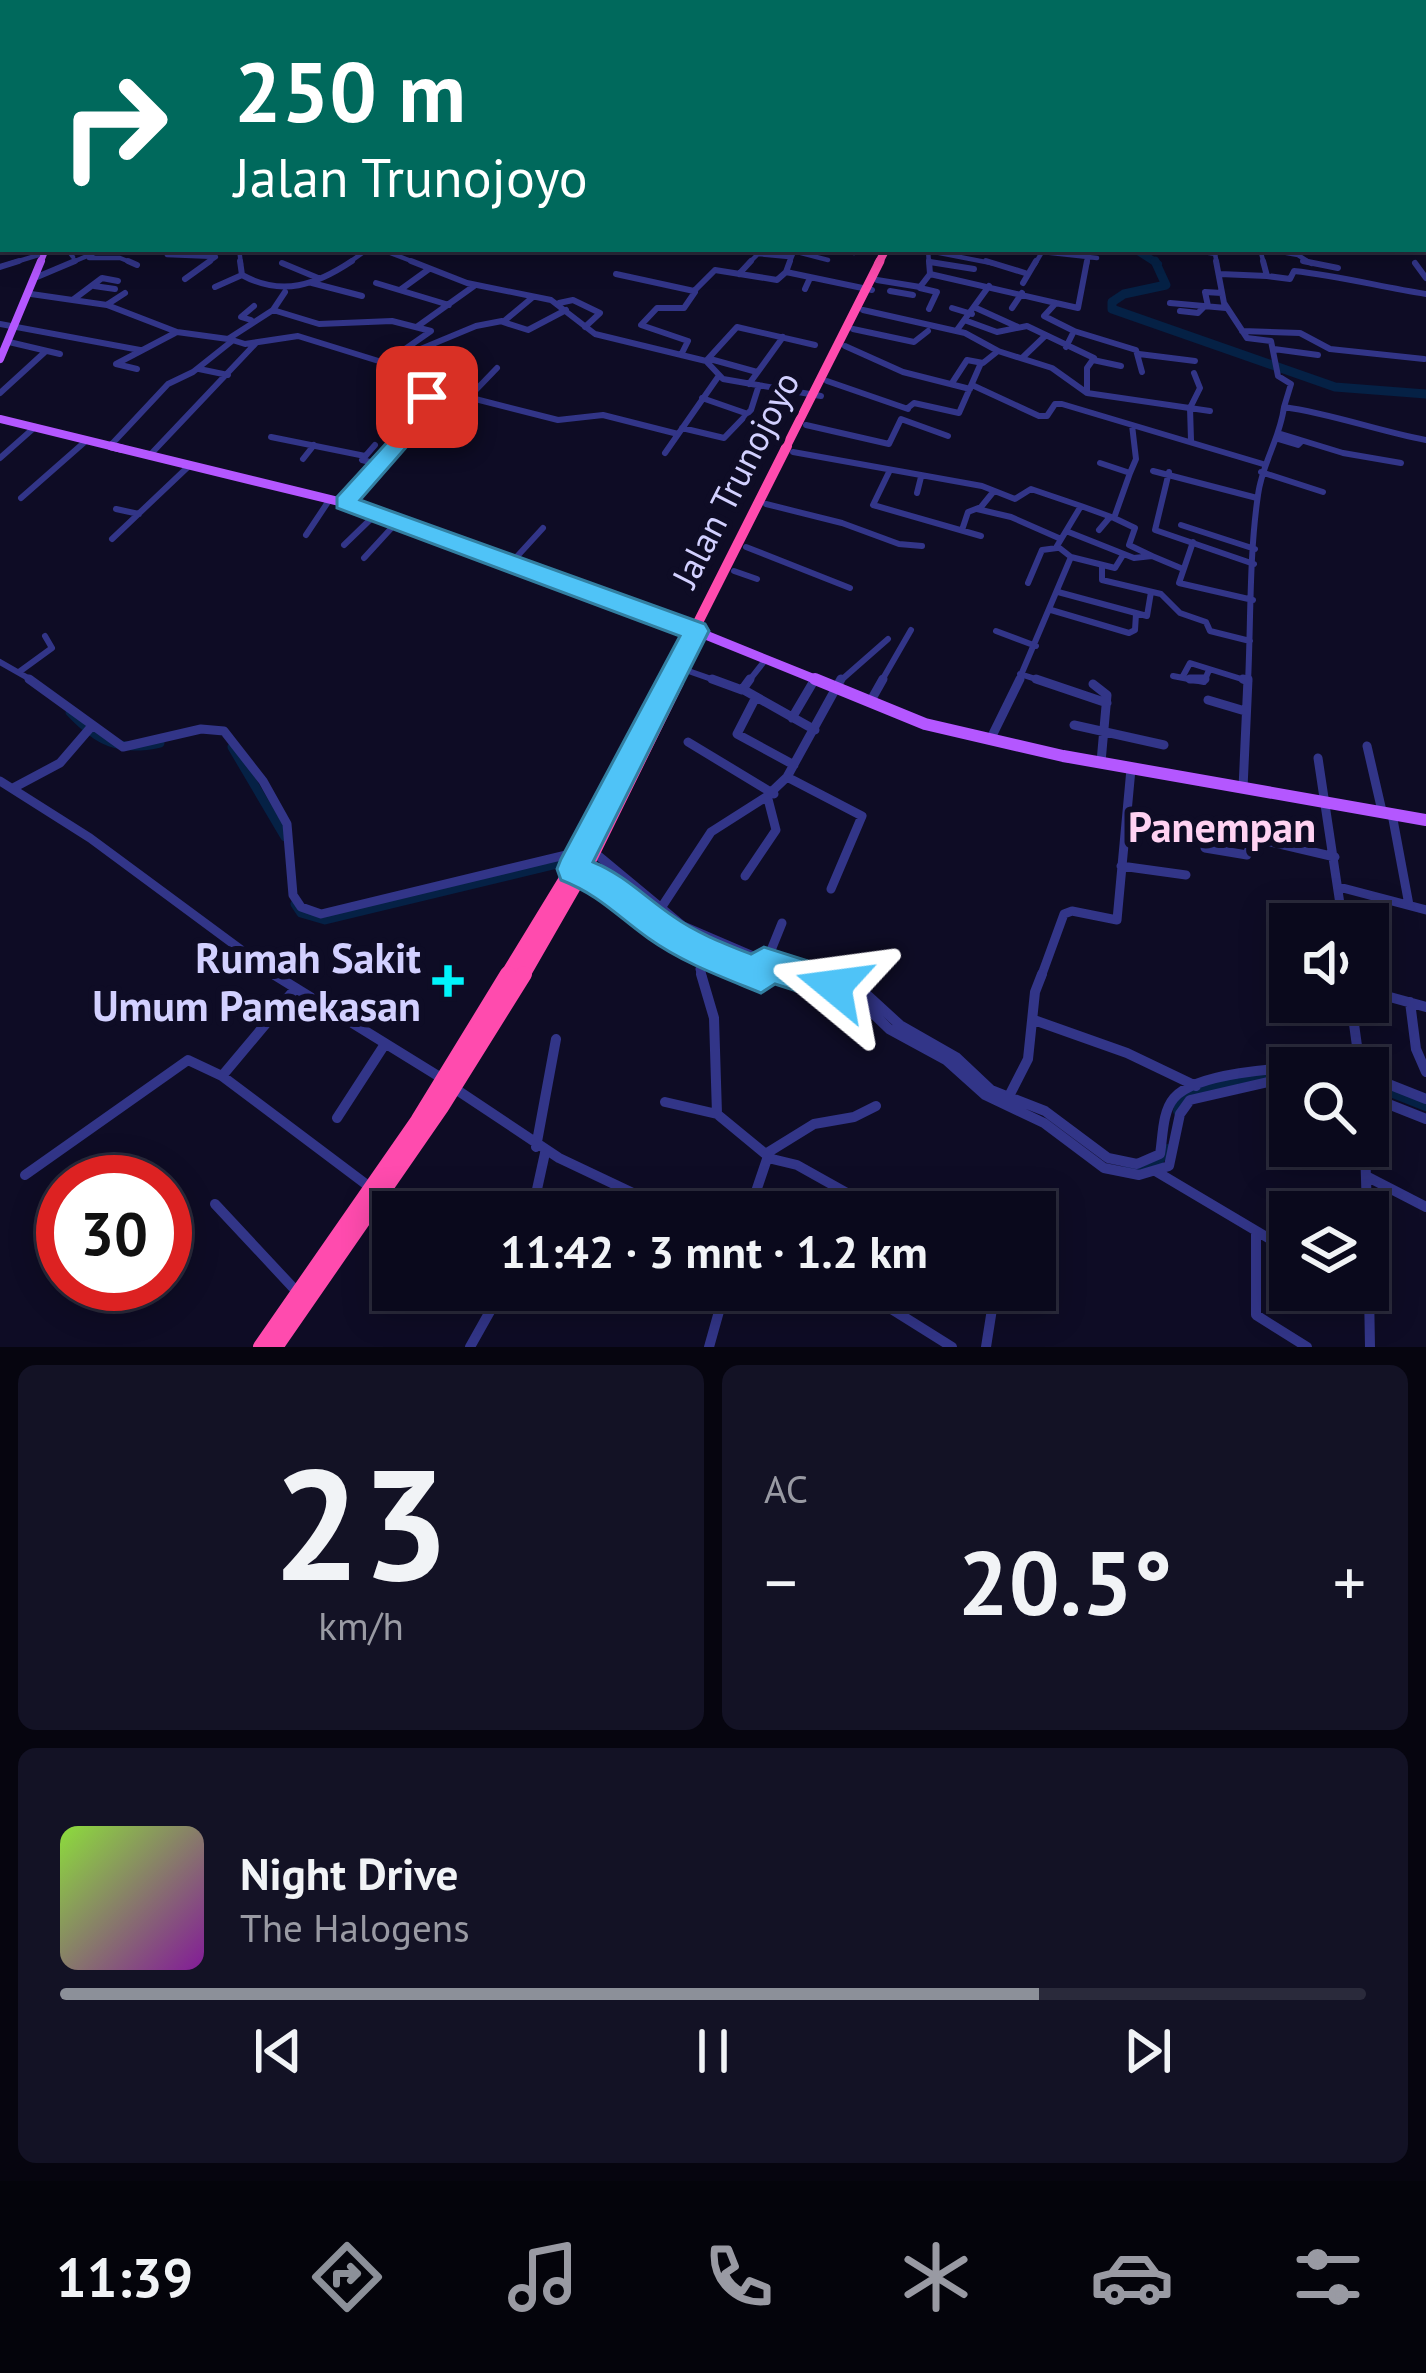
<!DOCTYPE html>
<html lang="id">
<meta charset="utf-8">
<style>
body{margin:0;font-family:"PT Sans",sans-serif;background:#131225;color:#f1f3f6;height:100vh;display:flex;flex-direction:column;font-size:45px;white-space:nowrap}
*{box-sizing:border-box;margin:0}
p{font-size:39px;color:#999aa3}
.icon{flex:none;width:66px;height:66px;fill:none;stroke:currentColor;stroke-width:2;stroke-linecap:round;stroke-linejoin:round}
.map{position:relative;height:1347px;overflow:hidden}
.panel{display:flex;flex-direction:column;gap:18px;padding:18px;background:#06050f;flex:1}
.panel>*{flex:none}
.banner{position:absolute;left:0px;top:0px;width:1428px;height:252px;box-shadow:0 6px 30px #0003,0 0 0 3px #2a2a3b;background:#00695c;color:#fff;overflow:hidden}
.tools{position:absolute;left:1269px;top:903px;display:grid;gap:24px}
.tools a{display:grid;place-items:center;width:120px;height:120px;border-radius:0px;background:#0a091c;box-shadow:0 6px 30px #0003,0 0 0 3px #2a2a3b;font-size:60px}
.speed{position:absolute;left:36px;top:1155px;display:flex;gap:24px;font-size:60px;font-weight:700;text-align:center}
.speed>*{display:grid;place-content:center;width:156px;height:156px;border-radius:50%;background:#0a091c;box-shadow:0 6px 30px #0003,0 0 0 3px #2a2a3b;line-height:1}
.speed .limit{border:18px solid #d22;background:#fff;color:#111}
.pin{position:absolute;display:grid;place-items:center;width:102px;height:102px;color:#fff;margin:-51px;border-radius:24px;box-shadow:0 6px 18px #0006}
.me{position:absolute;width:132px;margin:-66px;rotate:286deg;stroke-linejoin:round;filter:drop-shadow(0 0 9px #0008)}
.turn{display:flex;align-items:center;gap:42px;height:252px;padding:0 36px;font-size:54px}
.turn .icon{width:156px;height:156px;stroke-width:2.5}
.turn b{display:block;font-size:84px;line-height:102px}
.big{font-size:90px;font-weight:600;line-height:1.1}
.panel .tile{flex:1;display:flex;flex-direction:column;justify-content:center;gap:18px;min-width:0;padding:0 42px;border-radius:18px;background:#131225}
.panel .dial{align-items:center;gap:0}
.dial b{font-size:156px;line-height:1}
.song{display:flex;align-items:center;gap:36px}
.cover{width:144px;height:144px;border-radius:18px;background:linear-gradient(135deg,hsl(90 70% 55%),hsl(290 70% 35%))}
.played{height:12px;border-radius:6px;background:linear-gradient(90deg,#8c9099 75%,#2a2a3b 75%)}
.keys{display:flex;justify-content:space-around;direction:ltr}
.heat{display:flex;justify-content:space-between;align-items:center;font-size:66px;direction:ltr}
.panel .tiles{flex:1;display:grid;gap:18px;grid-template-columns:1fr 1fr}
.tile:last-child{grid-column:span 2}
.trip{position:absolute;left:372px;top:1191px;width:684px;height:120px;border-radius:0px;background:#0a091c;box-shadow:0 6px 30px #0003,0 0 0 3px #2a2a3b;font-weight:600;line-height:120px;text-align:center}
.menu{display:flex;height:192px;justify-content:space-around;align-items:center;background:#04040b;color:#999aa3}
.menu .icon{width:84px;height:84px}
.menu .on{color:#8c9099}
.menu b{font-size:54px;color:#f1f3f6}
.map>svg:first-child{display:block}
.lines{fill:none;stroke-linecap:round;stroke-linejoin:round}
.canal-far1{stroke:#052145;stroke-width:9}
.canal{stroke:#052145;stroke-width:10}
.river-far2{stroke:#052145;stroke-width:6}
.river-far1{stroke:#052145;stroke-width:8}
.river{stroke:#052145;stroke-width:9}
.minor-far4{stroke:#323588;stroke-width:3}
.minor-far3{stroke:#323588;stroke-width:4.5}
.minor-far2{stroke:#323588;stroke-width:6}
.minor-far1{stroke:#323588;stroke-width:9}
.minor{stroke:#323588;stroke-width:10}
.major-far3{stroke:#b457ff;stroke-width:6}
.major-far2{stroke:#b457ff;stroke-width:8}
.major-far1{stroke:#b457ff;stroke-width:9}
.major{stroke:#b457ff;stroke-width:12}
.highway-far4{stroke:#ff4bae;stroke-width:8}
.highway-far3{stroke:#ff4bae;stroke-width:9}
.highway-far2{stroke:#ff4bae;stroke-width:10}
.highway-far1{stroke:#ff4bae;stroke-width:14}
.highway{stroke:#ff4bae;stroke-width:16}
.route{fill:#4fc3f7;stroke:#337fa1;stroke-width:3}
.poi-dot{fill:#00f4fb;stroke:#0e0c25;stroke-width:4.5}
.labels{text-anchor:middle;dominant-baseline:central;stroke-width:12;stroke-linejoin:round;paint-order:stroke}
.street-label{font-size:36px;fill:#d2d0ff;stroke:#0e0c25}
.quarter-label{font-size:42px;font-weight:bold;fill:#ffd2f2;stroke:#0e0c25}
.near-poi-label{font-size:42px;font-weight:bold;fill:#d2d0ff;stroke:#0e0c25;text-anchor:end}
</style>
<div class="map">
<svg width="1426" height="1347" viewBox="0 0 1426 1347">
<rect width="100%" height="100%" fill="#0e0c25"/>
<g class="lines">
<path class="canal-far1" d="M70,712C98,742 119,752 160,743
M232,747L285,837
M295,904L301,913L325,920L570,861L601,869L678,930L764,969"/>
<path class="canal" d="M1368,1083L1426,1106
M1178,1111L1182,1097L1202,1088L1281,1075
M1128,1168L1153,1167L1168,1149"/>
<path class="river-far2" d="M170,0L179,3
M133,3L147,0"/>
<path class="river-far1" d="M1135,249L1158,264"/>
<path class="river" d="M1155,261L1166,285L1124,294L1112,302V309L1335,387L1426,394"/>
<path class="minor-far4" d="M75,0L82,2
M308,0L323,3
M414,0L440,3
M506,0L519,3
M654,0L680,3
M771,0L786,2
M884,0L903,3
M930,0L940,1
M1013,0L1022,3
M1286,0L1306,3
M1333,0L1347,3
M1381,0L1399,3
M793,2L803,3
M1244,2L1249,3
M29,3L40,0
M259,3L274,0
M387,3L394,0
M637,3L641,0
M873,3L879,0
M1060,3H1073
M1411,3L1426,2"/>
<path class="minor-far3" d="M67,249L73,257
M174,249L167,255L216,257L206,264
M239,249L241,264
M380,249L419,264
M839,249L854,253L859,249
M928,249L929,264
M1183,249L1216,254
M1214,249L1217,264
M1260,249L1264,264
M1264,249L1298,255L1312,264
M793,251L828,260
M929,251L996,264
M89,258H120L135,264
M930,262L943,264
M9,264L45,253
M68,264L104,249
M347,264L368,249
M748,264L758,254L789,257
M789,264L795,249
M1035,264L1042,252L1097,258
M1087,264L1088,257"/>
<path class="minor-far2" d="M128,261L137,265
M240,261L242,275C282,297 316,285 352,261
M411,261L467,283L551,300L595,334L706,361L723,379L821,396
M790,261L786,272L872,290
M986,261L1025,273
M1216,261L1224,303L1247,338L1271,341L1278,376L1291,384L1284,407
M1303,261L1338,268
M930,262L974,269
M282,263L318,278
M1415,263L1426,278
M0,267L19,261
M616,274L694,291L715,270L777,280L786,272
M739,274L751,261
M930,274L1056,303
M1220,274L1267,276L1263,261
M1267,276L1290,279L1294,271C1340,276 1381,287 1426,294
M37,277L75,261
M185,279L210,261
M877,280L920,287L930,274L929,261
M312,283L362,296
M376,283L449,305
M1023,283L1036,261
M94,286L115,289
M215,287L242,275
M920,288L937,292L929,309
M805,289L810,278
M400,290L429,269
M890,291L913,295
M31,294L107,305L177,332L228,339L273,310L285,292
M533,297L503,322L528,330L566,310
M74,299L102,278L118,281
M559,303L573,300L600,313L585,327
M1170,303L1226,308
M108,304L125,293
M1208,306L1205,292L1222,293
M952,308L972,314
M976,308L1018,327
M1012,308L1022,293
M273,310L319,324L392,321L431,331L385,363L406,387L432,398
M863,310L965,333L998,351L1052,368L1087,393L1210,411
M1180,311L1198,313L1205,306
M251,320L241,317L254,306
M967,321L997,332L1027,326L1094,358L1087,368V393
M0,324L140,350
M418,326L474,286
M853,329L914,342L928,331
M957,330L989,286
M1074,331L1044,316L1056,303L1078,308L1087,261
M1242,331L1300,333L1330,349L1424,359
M229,339L245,344L298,336L385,363
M9,342L60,354
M845,346L903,372L970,389
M1066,347L1074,331L1136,350L1142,372
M1274,349L1318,355
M1139,354L1195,361
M681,355L688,341L641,325L657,308H684L695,292
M399,358L476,326L502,321
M1022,358L1045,336
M710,359L757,372
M1093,360L1121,366
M706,361L737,327L815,345
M137,369L116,364L175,333
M199,369L228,375
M827,381L908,409
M952,383L967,360L983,363L998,351
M749,384L783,337
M972,385L1039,416H1047L1055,404H1062L1263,464
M0,393L46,351
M471,395L497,368
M702,398L748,414
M909,407L914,403L959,413L981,363
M806,425L889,444L901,419L948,436
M682,428L724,438L751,410L759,385
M1281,434L1343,453L1401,463
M271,437L365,456
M1278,439L1298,445L1302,441
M1191,440L1190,408L1200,388L1194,373
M375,445L362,460L378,464
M110,446L168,384L193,372L232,341
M793,452L982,486L1015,499L1031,489L1081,506
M665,453L718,377
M149,456L256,343
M0,458L35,427
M303,459L314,445
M1153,471L1257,498
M889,472L873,505L981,536
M1169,472L1155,530L1254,564
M1261,472L1323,492
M1130,473L1136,459L1132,425
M917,493L921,477
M21,498L87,440
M345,503L422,417L432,398L444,391L558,420L603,415L678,434
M766,504L842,523L899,544L922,546
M116,509L139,514
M977,509L1011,517L1061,539
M1114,518L1135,528L1129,545L1152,556
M1181,525L1255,549
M962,530L968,512L981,507L994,491
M1099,530L1110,517
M1066,531L1134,558L1152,556L1183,569
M306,535L330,499
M112,539L190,465
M1193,542L1179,583L1253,600
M344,545L376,514
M746,547L850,588
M1071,557L1115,568L1123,555
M364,558L397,522
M511,563L543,528
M1102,565V580L1161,594L1180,613L1206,622L1210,631L1250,641
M734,571L757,579
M1028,583L1042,550L1057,548
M1058,592L1147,616L1151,592
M1051,610L1129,633L1135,630L1136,614
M996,631L1036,646
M0,662L35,682
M677,667L720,682
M19,672L52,648L45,636
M1020,674L1045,682
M1173,676L1204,682L1209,670
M1183,676L1190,663L1248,681
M748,682L766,659
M839,682L888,639
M881,682L911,630
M1018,682L1071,557L1057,546L1081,506L1114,518L1130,473L1100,463
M1248,682C1251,621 1249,556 1258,495C1262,463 1280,439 1284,407C1333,414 1378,431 1426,440"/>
<path class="minor-far1" d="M29,679L123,747L201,729L224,731L263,781L287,824L293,895L301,907L321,914L582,851
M712,679L742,690L750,679
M1036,679L1107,703
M1190,679H1205
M1243,679L1248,681
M1093,684L1107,695L1101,762
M744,690L815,730
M756,697L737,734L794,765
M1208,700L1245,711
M870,702L883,679
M792,718L815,679
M1074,725L1164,745
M990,740L1020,679
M688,742L774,794
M1367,746L1382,811
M1318,758L1343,924
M0,781L90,838L278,977
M15,787L60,763L91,727
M1243,788L1248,679
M1392,814L1409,905
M1205,848L1247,855L1252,841L1258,839L1335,857
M595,853L683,926L802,977
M1121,866L1186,875
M583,873C614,888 634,909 662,928C694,950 730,963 767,977
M745,876L776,830L768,799
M1339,887L1426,910
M831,889L862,816L787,777L841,679
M661,908L711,832L766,797L787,777
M761,975L782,923
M702,977L700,969L707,954
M1041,977L1064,914L1072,911L1117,920L1131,769"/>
<path class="minor" d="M273,974L443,1079
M701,974L714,1018L717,1114L768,1156L749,1212
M759,974L860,1001L889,1029L946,1060L985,1095L1044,1123L1104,1168L1139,1175L1169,1166L1180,1114L1190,1100L1290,1077
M790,974L865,993L900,1025L956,1057L991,1090L1045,1111L1108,1158L1137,1164L1160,1154C1163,1137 1162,1112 1174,1098C1195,1073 1281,1067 1313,1068
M1368,991L1426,1007
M1351,1002L1360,1068
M1410,1002L1416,1049L1426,1072
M1034,1020L1127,1053L1196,1086
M222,1076L295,989
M1368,1076L1426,1099
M454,1088L559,1158L673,1212
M1368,1096L1426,1119
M1007,1100L1028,1059L1035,992L1042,974
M665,1102L717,1114
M337,1118L385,1044
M1365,1146L1367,1212
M536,1147L556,1039
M767,1153L814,1124L854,1117L876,1106
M768,1158L797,1165L881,1212
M1157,1172L1290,1251
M25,1175L188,1060L222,1076L371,1188
M1366,1176L1426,1207
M215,1204L299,1294
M532,1212L545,1153
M1256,1232V1315L1307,1347
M1368,1233L1370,1347
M1276,1243L1282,1199L1326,1212
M861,1290L952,1347
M470,1347L502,1290
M709,1347L725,1290
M986,1347L995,1290"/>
<path class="major-far3" d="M40,264L46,249"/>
<path class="major-far2" d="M0,359L41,261
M0,419L123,449"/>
<path class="major-far1" d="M111,446L345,503L681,625L822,682"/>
<path class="major" d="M815,679L925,724L1063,756L1426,820"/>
<path class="highway-far4" d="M878,264L886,249"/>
<path class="highway-far3" d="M785,449L880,261"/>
<path class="highway-far2" d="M668,682L787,446"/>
<path class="highway-far1" d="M506,977L583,851L669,679
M522,977L591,857L677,682"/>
<path class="highway" d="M261,1347L418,1121L508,974
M275,1347L441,1107L524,974"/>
</g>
<path class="route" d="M427,391L442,398L430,420L360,500L705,624L709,631L593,862C625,875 645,897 673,916C697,933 723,943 751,954L764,947L846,973L851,986L846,998L834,1003L775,984L761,993C722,977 683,963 648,938C616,915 599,895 561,880L557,869L561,859L680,636L337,508V497L414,413L420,401L416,397Z"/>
<path class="poi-dot" d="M442 963h12v12h12v12h-12v12h-12v-12h-12v-12h12z"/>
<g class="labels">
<g class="street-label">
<text transform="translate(735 479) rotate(-63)">Jalan Trunojoyo</text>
</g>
<g class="quarter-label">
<text x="1222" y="826">Panempan</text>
</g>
<g class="near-poi-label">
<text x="421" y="957">Rumah Sakit<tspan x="421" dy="48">Umum Pamekasan</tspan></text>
</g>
</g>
</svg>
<div class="tools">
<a><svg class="icon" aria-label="sound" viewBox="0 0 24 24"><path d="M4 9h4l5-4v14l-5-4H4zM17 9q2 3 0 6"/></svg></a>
<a><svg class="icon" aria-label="search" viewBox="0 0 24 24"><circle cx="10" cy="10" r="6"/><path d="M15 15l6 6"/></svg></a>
<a><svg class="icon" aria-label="layers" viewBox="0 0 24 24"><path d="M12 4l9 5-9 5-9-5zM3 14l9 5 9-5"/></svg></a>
</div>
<div class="speed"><div class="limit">30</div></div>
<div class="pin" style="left:427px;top:397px;background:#d93025"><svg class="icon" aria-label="arrive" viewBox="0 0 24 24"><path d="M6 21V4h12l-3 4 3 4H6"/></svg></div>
<svg class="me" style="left:834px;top:986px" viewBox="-20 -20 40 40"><path d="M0-17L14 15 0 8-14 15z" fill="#4fc3f7" stroke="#fff" stroke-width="4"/></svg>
<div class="trip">11:42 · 3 mnt · 1.2 km</div>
<div class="banner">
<div class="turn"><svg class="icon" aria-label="right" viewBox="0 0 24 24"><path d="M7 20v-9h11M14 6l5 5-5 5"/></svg><div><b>250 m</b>Jalan Trunojoyo</div></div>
</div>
</div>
<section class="panel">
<div class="tiles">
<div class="tile dial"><b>23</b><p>km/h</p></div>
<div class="tile"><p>AC</p>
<div class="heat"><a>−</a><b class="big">20.5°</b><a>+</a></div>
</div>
<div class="tile">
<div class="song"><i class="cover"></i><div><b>Night Drive</b><p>The Halogens</p></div></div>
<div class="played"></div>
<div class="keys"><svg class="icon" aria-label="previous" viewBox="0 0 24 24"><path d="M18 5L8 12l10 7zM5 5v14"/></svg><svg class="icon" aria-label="pause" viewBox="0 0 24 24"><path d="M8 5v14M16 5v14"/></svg><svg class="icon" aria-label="next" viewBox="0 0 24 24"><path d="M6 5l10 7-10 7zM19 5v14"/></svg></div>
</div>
</div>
</section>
<nav class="menu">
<b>11:39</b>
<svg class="icon on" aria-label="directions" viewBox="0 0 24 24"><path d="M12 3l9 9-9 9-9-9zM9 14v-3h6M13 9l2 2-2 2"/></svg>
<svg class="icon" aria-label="music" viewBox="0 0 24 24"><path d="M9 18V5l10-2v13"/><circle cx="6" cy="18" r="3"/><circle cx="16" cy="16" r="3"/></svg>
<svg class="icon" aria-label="phone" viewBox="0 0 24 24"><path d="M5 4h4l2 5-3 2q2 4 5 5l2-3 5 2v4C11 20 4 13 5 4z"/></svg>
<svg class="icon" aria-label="climate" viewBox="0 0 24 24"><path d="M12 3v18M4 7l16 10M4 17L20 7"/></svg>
<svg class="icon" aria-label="car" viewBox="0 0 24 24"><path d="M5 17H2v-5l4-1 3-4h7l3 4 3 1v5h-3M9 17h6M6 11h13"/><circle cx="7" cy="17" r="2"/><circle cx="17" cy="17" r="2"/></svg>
<svg class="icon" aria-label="filters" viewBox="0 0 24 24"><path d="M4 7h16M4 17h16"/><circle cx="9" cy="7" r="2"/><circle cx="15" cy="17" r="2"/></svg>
</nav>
